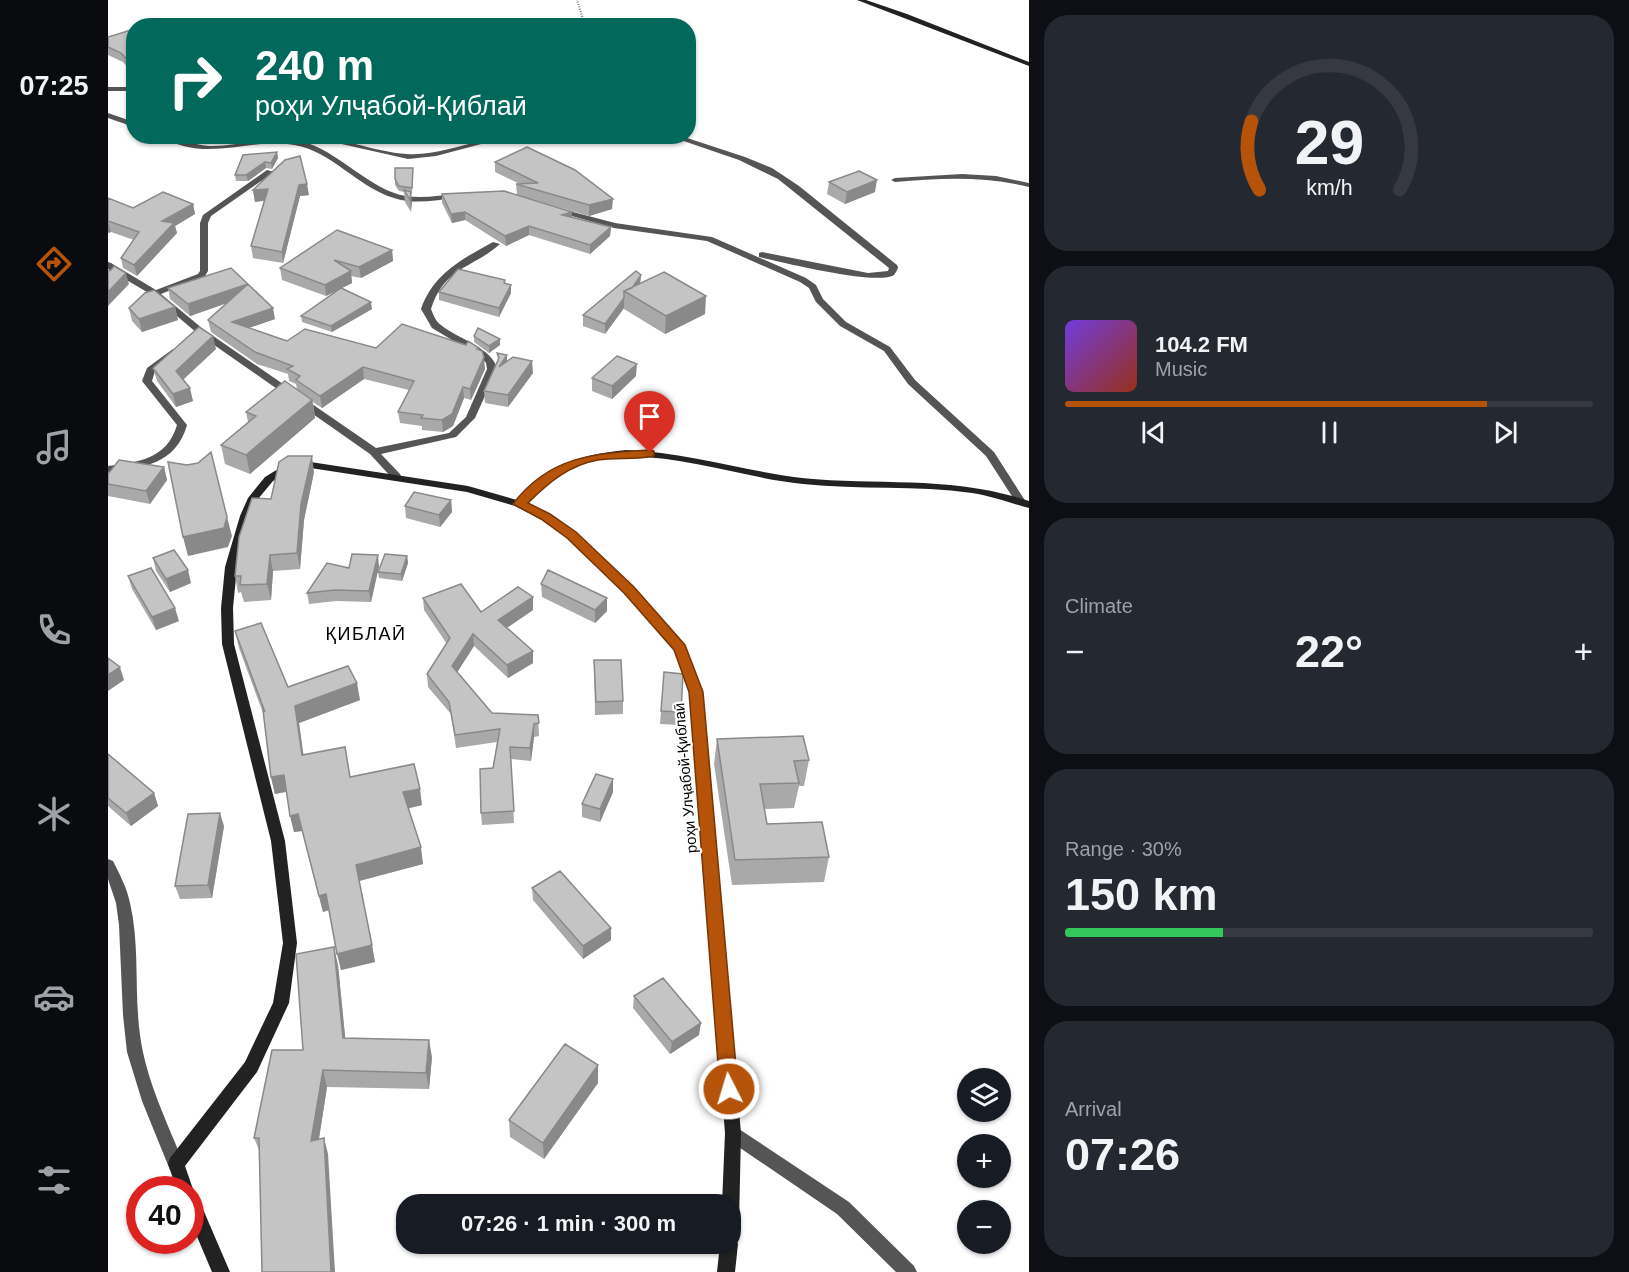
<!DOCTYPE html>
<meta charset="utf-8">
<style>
body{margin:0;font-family:Helvetica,sans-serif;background:#242831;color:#f1f3f6;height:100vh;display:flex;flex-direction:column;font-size:22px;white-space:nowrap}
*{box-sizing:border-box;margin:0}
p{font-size:20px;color:#9ea1a6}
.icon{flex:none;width:33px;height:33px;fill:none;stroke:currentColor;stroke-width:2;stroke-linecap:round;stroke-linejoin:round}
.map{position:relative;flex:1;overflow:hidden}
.side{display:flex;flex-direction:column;gap:15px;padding:15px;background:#0d0f14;width:600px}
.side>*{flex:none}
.banner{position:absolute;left:18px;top:18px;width:570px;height:126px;border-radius:24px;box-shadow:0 2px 4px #0004;background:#00695c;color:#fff;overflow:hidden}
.fabs{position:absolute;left:849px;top:1068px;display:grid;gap:12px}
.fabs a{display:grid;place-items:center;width:54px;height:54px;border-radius:50%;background:#171b24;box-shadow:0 2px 4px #0004;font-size:30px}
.speed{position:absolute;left:18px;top:1176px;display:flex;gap:12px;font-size:30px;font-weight:700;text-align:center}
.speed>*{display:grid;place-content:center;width:78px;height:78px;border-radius:50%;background:#171b24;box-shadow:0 2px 4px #0004;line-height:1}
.speed .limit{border:9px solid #d22;background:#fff;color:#111}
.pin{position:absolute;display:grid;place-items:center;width:51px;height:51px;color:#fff;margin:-62px -26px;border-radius:50% 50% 50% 0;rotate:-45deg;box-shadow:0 0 6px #0007}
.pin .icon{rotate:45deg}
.me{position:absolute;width:66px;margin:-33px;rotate:355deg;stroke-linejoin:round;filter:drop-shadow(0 0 4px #0008)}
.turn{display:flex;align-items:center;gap:21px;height:126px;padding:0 30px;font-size:27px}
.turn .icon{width:78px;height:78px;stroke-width:2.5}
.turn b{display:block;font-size:42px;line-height:51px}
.big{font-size:45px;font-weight:800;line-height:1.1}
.side .card{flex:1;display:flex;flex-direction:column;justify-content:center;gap:9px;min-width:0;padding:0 21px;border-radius:24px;background:#242831}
.side .dial{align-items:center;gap:0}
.dial svg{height:156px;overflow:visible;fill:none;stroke:#363941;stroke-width:7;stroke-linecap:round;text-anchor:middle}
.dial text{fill:#f1f3f6;stroke:none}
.song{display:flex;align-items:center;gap:18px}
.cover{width:72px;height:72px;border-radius:9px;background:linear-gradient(135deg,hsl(260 70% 55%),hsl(10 70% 35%))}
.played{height:6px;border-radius:3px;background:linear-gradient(90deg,#b45309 80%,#363941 80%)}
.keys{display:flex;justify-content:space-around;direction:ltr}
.heat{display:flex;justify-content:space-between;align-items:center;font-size:33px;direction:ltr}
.charge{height:9px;border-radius:4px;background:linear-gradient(90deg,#34c759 30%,#363941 0)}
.trip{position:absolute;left:288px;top:1194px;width:345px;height:60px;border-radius:24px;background:#171b24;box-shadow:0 2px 4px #0004;font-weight:800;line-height:60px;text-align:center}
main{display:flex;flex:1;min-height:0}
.menu{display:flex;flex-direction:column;width:108px;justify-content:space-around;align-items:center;background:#090b0e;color:#9ea1a6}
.menu .icon{width:42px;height:42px}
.menu .active{color:#b45309}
.menu b{font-size:27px;color:#f1f3f6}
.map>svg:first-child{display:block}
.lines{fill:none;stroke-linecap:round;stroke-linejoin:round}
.path{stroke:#777;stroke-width:2;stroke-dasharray:1 1.5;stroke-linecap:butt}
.street{fill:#555;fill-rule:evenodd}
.secondary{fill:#222;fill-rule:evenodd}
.wall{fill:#a9a9a9}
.shaded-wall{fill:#898989}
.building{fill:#c4c4c4;stroke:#898989;stroke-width:1.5}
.route{fill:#b45309;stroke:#753606;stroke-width:1.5}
.labels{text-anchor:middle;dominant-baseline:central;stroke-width:4.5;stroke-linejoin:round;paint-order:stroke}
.street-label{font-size:15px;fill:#000;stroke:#fff}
.quarter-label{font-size:18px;letter-spacing:1.5px;fill:#000;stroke:#fff}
</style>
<main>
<nav class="menu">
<b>07:25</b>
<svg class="icon active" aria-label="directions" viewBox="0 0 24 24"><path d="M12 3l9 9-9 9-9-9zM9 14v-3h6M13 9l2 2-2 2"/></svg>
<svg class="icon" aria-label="music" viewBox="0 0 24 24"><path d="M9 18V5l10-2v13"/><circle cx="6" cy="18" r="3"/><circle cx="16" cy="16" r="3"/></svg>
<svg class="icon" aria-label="phone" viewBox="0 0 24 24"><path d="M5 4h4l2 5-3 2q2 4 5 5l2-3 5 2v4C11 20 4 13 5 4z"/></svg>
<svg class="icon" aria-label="climate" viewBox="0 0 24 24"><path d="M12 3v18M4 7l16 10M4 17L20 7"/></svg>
<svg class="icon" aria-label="car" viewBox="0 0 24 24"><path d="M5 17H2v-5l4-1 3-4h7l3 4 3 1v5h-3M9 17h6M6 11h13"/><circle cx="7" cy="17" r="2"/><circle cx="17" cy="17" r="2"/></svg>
<svg class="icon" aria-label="filters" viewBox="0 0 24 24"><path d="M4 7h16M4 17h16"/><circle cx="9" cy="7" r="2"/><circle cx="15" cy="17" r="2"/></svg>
</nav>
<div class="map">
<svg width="921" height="1272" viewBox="0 0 921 1272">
<rect width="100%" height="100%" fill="#fff"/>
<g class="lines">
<path class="path" d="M456,26L475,19L469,0"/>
<path class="street" d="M0,87H26V91H0Z
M0,113L26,122V127L0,118Z
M52,136C69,136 84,145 101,146C132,147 162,133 193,141C231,151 263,191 298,196C315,199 333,195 349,194L353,196L349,198C328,200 306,205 286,198C249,187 224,151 186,145C139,137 98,164 52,136Z
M198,136C232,136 265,152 299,154C323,156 350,146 373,141L377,143L328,156L300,159Z
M561,136H573L637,157L664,168L691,186L789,265L790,267C790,269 787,274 786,275C769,286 674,262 651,257V253L654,252L760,273L780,271L781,268L670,179L631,160Z
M159,170L166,172L103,216L100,223V271L97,276L53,294L95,329L268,448L341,433L358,417L379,369L378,363L374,358L324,328L313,309C325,274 354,259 385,242L392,244C364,269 337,266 323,309C325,314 328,322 333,325C348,338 385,348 389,369L367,418L348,437L273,454L292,474L293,476L292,478H284L262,454L89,333L44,295L0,269V262L3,263L48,290L90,274L92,271V223L95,215Z
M854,174L888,176L921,183V187C876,176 833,178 787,182L783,180L787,178Z
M446,207L507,223L604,237L698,278L708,285L715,299L738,322L782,347L807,380L886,452L918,502L913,505L909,504L878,456L800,384L776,351L732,326L708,302L701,288L692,282L599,241L506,228L446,211Z
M65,349L70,352L47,371L44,381L79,425C68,464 35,468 0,472V466C31,462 59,459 69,425L34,381L39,368Z
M0,859L5,861C12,875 19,888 22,903C32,946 26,991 32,1035C38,1080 59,1122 76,1164L74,1170L68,1172L62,1170L34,1101L19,1052L15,1015L11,925L8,903L0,879Z
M625,1125L741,1202L806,1266L809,1272H788L729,1214L619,1139L617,1133L619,1127Z"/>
<path class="secondary" d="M749,0H758L799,14L921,62V66Z
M518,450C578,452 635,471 694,478C774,486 842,475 921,501V508C902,503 884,496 864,493C808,485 751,490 695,484C627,477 561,449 492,459C462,464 439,483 418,503L442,514L467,532L525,587L576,645L594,692L633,1133L631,1223L628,1229L622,1231V1204H614L617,1133L582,692L567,650L517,593L459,538L434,520L407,506L359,492L196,467L183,470L165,481L150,499L142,516L129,567L125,608L126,644L177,841L189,943L181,1003L149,1072L77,1166L86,1192L88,1193L122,1272H104L82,1220V1190H69L60,1164L62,1158L137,1062L165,1003L175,943L163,841L114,644L113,608L117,567L132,516L140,498L157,477L175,466L196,461L360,486L409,500C446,465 468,455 518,450Z
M622,1236L627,1238L630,1244L627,1272H609L612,1244H622Z"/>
</g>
<path class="wall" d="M26,31V74L15,62L0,55V37Z
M169,152L170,158L164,169L158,168L140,181H128L127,175Z
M387,162L504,209L481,216L409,195L408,184H412L387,172Z
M305,174L304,194H303V212L297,202L296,192L291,191L287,185V179Z
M721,182L767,192L737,204L719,194Z
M145,190L201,195L192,196L175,263L145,258L143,246L156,200L147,202Z
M334,194L464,217L503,227L502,236L482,254L421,235L398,246L357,220L344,223L334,203Z
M0,198L25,208L85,204L87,214L67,226L69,233L29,276L15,268L13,258L26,240L3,232L0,233Z
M284,250L285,261L253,278L243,276L244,283L234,288L264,309L224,332L194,322L193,316L226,292L218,296L174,280L172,268Z
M123,268L167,319L141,328L179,341L268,348L371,350L377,369L363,400L356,398L345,426L335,432L314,430V426L292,423L290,412L301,390L256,379L214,408L205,402L207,418L142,474L117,464L113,445L140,422L138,412L189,389L188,384L181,381L180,374L149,364L103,332L100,320L119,303L82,316L62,299L60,288Z
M533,275L532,283L597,314L557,334L516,309V308L497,334L475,326V315Z
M397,280V284L403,285V293L391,317L331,300V292Z
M67,307L70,320L34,332L24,321L21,308Z
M366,336L392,345L381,353L366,342Z
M108,349L75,380L85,401L68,407L49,381L45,368Z
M389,353L399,355V361L425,373L400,407L377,403L376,391L390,359Z
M528,376L504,399L484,391V378Z
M56,467L59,480L42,504L0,496V474Z
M206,472L196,520L192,569L165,571L163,600L136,602L133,592L130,593L127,576L163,499Z
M343,500L344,512L332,527L298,518L297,506Z
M299,556L300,563L294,581L271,578L270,572Z
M45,558L83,583L62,592L48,571Z
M271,566L263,602L229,601L201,604L199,593L241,568Z
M20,576L71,621L48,630L24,589Z
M433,584L499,598V611L487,623L434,597Z
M425,597V610L399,628L425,651V663L400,678L366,646L349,672L384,713L430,715L431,736L426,737L423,761L403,759L406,823L374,825L373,813L385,768L389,742L348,748L343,714L320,687L319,674L339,644L316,610L315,598L373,612Z
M127,631L180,687L252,700L191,723L195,755L242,777L314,805L300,808L315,864L251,881L267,962L233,970L221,910L215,912L194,831L186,832L178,792L167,794L163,777L155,713L131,648Z
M486,660L515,701V714L487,715Z
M556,672L575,674L572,725L552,724Z
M609,739L701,760L696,786H691L686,808L656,809L659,824L721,857L716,882L624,885L606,764Z
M0,754L46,793L50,806L23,826L0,806Z
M505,792L492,822L474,817V804Z
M116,826L104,898L72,899L67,886Z
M424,888L503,928V940L475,959L425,900Z
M230,965L237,1038L324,1057L321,1089L219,1087L211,1139L220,1154L151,1150L146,1138L195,1050Z
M526,996L591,1035L562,1054L525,1008Z
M490,1065V1083L436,1159L402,1137L401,1120Z"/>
<path class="shaded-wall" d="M169,152L170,158L164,169L163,163Z
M157,162L158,168L140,181L138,175Z
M769,180L767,192L737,204L739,192Z
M199,184L201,195L192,196L175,263L174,252L191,185Z
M160,189L162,200L147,202L145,190Z
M303,192L304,203L303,212L302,200Z
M505,199L504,209L481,216V205Z
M85,204L87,214L67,226L69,233L29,276L26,265L54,221Z
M357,212V220L344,223L343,214Z
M464,212V221L454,215Z
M0,221L3,232L0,233Z
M421,226V235L398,246L397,236Z
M503,227L502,236L482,254V245Z
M284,250L285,261L253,278L251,267Z
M243,271L244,283L218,296L217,285Z
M18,273L21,284L0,306V292Z
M533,275L532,285L520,293Z
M140,284L142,295L82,316L80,304Z
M403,285V293L391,317V308Z
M598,296L597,314L557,334L558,316Z
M516,298V308L497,334V324Z
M263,302L264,309L224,332L223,326Z
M67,307L70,320L34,332L31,319Z
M165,308L167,319L126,333L124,322Z
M105,336L108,349L71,383L68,371Z
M392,339V345L381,353V346Z
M399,355V368L391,367Z
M376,357L377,369L363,400L362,389Z
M424,361L425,373L400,407V395Z
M529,364L528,376L504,399V386Z
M255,367L256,379L214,408L212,396Z
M355,387L356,398L345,426L335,432L334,420Z
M82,388L85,401L68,407L65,394Z
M204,400L207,418L142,474L138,455Z
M204,456L206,472L196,520L192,569L189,553L193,504Z
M56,467L59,480L42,504L38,491Z
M343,500L344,512L332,527L331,515Z
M119,517L124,536L120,547L80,556L75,537Z
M162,555L165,571L163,600L159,584Z
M270,555L271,566L263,602L261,591Z
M299,556L300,563L294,581L293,574Z
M80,570L83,583L62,592L58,579Z
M425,597V610L391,633L390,620Z
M499,598V611L487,623V610Z
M67,608L71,621L48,630L44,617Z
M365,634L366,646L345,679L344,666Z
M425,651V663L400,678L399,665Z
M12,667L16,680L0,691V675Z
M249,683L252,700L191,723L198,772L194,755L187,706Z
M426,724V737L423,761L422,748Z
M176,775L180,791L167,794L163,777Z
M505,779V792L492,822V809Z
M312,789L314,805L298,809L295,792Z
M46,793L50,806L23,826L18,813Z
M112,813L116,826L104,898L100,885Z
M190,814L194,831L186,832L182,816Z
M313,847L315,864L251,881L248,865Z
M218,894L221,910L215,912L211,896Z
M503,928V940L475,959V946Z
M264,945L267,962L233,970L229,954Z
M226,947L230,965L239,1055L235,1038Z
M593,1023L591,1035L562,1054L564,1042Z
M321,1040L324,1057L321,1089L318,1073Z
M490,1065V1083L436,1159L435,1143Z
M215,1070L219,1087L208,1157L203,1141Z
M216,1138L220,1154L227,1272H223Z"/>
<path class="building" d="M23,30L26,31V67L13,53L0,47V37Z
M419,147L467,170L505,199L481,205L408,184L430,183L387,162Z
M169,152L163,163L157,162L138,175H127L135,155Z
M192,156L199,184L191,185L174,252L143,246L160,189L145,190L177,160Z
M287,168H305L304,188L291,186L287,179Z
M751,171L769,180L739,192L721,182Z
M296,190L303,192L302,200Z
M396,191L464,212L454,215L503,227L482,245L421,226L397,236L357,212L343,214L334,194Z
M55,192L85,204L54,221L66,223L26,265L13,258L31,232L0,221V198L25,208Z
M229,230L284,250L251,267L226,260L243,271L217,285L172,268Z
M6,266L18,273L0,292V271L3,270Z
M123,268L165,308L124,322L179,341L197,329L268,348L294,324L358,345L360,341L371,348L369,349L374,351L376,357L362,389L355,387L344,414L334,420L313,418L315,415L290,412L306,381L255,367L212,396L188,380L192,376L179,369L185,366L147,352L100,320L140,284L80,304L60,288Z
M350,269L397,280L396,283L403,285L391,308L331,292Z
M528,271L533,275L524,288L516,291V298L497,324L475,315Z
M556,272L598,296L558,316L516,291Z
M233,288L263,302L223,326L193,316Z
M46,290L67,307L31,319L21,308L37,293Z
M91,327L105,336L68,371L82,388L65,394L45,368Z
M370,328L392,339L381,346L366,336Z
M389,353L399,355L391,367L405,357L424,361L400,395L376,391L391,358Z
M509,356L529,364L504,386L484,378Z
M177,381L204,400L138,455L113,445L148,416L138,412Z
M103,452L119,517L116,528L75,537L60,462L79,465L90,463Z
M180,456H204L193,504L189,553L162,555L159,584L132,585L133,576H127L131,537L144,498L163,499L171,462Z
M11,460L56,467L38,491L0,484V474Z
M306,492L343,500L331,515L297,506Z
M66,550L80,570L58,579L45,558Z
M244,554L270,555L261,591L227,590L199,593L219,563L241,568Z
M277,554L299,556L293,574L270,572Z
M43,568L67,608L44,617L20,576Z
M440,570L499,598L487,610L433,584Z
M353,584L373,612L410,587L425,597L390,620L425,651L399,665L365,634L344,666L384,713L430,715L431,723L426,724L422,748L402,747L406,811L373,813L372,769L385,768L392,729L347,735L341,702L319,674L342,638L315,598Z
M153,623L180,687L240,666L249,683L187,706L194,755L237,747L242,777L306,764L312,789L295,792L313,847L248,865L264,945L229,954L218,894L211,896L190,814L182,816L176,775L163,777L155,710L157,712L127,631Z
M0,658L12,667L0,675Z
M486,660H513L515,701L488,702Z
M556,672L575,674L573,712L553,711Z
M695,736L701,760L686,761L691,783L652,784L659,824L714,822L721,857L627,860L609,739Z
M0,754L46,793L18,813L0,798Z
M488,774L505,779L492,809L474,804Z
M112,813L100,885L67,886L80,814Z
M452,871L503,928L475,946L424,888Z
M226,947L235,1038L321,1040L318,1073L215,1070L203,1141L216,1138L223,1272H154L151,1138H146L164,1050H195L188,954Z
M555,978L593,1023L564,1042L526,996Z
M457,1044L490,1065L435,1143L401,1120Z"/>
<path class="route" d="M542,450L546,451V456C528,460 508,457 490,460C461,465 440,483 420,503L442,514L468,532L526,587L577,645L595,692L630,1089L628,1095L621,1098L615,1095L612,1089L581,692L566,650L516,593L459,538L433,519L405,504C441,456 487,453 542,450Z"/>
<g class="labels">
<g class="street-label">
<text transform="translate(577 778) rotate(-95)">роҳи Улҷабой-Қиблаӣ</text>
</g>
<g class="quarter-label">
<text x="258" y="634">ҚИБЛАӢ</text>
</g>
</g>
</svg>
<div class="fabs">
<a><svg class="icon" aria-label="layers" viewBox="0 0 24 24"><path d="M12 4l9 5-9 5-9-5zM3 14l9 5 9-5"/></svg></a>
<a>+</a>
<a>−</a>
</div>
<div class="speed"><div class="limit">40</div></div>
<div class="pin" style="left:542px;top:453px;background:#d93025"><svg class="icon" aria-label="arrive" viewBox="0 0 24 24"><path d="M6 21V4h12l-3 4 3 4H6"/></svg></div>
<svg class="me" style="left:621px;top:1089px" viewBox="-20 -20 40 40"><circle r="17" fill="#b45309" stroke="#fff" stroke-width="3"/><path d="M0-11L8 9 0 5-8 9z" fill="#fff"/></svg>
<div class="trip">07:26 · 1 min · 300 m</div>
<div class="banner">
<div class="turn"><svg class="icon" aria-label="right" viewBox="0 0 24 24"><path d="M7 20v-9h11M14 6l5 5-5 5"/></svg><div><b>240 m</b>роҳи Улҷабой-Қиблаӣ</div></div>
</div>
</div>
<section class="side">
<div class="card dial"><svg viewBox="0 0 100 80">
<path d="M14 69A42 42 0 1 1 86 69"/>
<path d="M14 69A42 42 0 0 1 10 34" stroke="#b45309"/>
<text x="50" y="56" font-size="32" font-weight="700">29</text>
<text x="50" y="72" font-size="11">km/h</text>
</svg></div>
<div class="card">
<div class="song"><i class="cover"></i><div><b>104.2 FM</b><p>Music</p></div></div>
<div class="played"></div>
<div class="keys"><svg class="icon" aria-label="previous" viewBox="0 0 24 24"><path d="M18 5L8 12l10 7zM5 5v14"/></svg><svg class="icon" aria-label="pause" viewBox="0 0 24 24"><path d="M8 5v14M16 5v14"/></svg><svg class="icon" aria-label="next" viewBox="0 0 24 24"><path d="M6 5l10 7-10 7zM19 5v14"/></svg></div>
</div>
<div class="card"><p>Climate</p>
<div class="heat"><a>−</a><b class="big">22°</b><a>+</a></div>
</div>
<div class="card"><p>Range · 30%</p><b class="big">150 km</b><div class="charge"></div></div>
<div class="card"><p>Arrival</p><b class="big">07:26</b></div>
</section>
</main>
